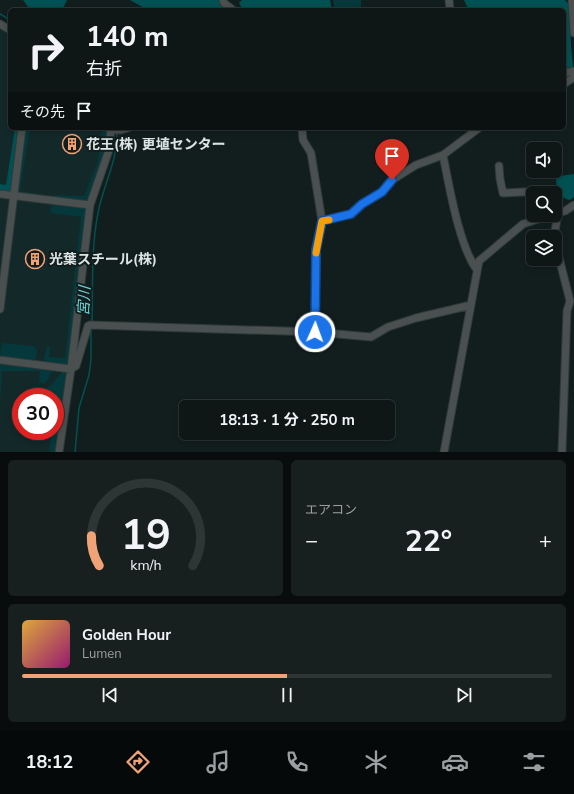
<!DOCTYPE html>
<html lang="ja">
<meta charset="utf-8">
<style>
body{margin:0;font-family:"Nunito Sans","Noto Sans JP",sans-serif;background:#171f1f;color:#f1f3f6;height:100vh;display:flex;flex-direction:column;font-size:15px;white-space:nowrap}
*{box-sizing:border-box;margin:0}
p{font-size:13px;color:#9b9fa1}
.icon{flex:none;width:22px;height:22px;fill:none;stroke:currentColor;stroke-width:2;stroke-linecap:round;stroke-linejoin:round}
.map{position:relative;height:452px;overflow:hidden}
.side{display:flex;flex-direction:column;gap:8px;padding:8px;background:#080c0c;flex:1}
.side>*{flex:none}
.banner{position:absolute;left:8px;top:8px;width:558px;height:122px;border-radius:6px;box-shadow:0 2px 6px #0003,0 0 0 1px #2e3535;background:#0e1616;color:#f1f3f6;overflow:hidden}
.fabs{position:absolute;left:526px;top:142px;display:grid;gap:8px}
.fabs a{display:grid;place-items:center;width:36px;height:36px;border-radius:6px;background:#0e1616;box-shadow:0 2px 6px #0003,0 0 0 1px #2e3535;font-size:20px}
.speed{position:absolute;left:12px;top:388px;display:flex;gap:8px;font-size:20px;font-weight:700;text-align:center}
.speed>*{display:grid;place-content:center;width:52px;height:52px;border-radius:50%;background:#0e1616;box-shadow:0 2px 6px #0003,0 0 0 1px #2e3535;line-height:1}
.speed .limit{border:6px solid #d22;background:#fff;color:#111}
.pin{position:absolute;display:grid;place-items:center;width:34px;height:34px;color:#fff;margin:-41px -17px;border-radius:50% 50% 50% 0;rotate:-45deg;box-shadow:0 0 4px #0007}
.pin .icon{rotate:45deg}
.me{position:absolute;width:44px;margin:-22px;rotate:2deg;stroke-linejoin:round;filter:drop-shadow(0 0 3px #0008)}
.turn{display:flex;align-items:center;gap:14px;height:84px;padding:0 12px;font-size:18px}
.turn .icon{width:52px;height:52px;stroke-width:2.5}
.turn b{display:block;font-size:28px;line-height:34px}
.then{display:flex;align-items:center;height:38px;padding:0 12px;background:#0003;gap:8px;font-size:15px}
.big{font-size:30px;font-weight:700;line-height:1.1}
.side .card{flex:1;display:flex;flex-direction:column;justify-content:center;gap:6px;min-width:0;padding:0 14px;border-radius:6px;background:#171f1f}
.side .dial{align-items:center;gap:0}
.dial svg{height:104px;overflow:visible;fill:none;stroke:#2e3535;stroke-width:7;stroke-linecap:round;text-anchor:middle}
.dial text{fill:#f1f3f6;stroke:none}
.song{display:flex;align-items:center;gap:12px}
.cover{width:48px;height:48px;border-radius:6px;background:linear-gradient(135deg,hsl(40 70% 55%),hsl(320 70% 35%))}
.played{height:4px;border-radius:2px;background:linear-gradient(90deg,#efa376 50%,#2e3535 50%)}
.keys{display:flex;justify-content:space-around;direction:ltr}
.heat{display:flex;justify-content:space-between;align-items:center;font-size:22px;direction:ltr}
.side .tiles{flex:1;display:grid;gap:8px;grid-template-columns:1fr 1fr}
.card:last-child{grid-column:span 2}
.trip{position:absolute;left:179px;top:400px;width:216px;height:40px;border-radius:6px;background:#0e1616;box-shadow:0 2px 6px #0003,0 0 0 1px #2e3535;font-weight:700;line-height:40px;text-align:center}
.menu{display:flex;height:64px;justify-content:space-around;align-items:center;background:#060909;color:#9b9fa1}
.menu .icon{width:28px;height:28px}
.menu .selected{color:#efa376}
.menu b{font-size:18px;color:#f1f3f6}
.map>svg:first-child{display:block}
.built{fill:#132829;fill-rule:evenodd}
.green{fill:#04383a}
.forest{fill:#005153}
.water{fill:#015153}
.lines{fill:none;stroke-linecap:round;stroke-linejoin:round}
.stream{stroke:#015153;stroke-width:1.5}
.minor-casing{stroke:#2e3a3a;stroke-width:9}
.minor{stroke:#4a4f4f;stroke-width:7}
.route-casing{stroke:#114b97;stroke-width:10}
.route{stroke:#1a73e8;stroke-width:7}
.slow{stroke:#f59e0b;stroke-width:7}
.labels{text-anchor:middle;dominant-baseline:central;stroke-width:4;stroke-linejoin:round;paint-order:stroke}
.poi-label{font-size:14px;font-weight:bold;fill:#dce3e3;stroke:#121e1e;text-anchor:start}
.water-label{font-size:15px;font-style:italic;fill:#6bd3d6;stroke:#121e1e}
</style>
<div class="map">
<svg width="574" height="452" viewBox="0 0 574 452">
<rect width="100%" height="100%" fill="#121e1e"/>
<path class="built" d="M0,27L10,33V128H107L89,200L57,452H0ZM21,397H55V431H21Z"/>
<path class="green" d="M333,0H361V10H335Z
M25,128H30L20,191L43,195V197L20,194L18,191Z
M102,128H107C108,153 97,177 89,200L87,201L54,198V195L84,196L98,161Z
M52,205H54L85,208L87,211L69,362L66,365L45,362L44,360L47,346L50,347L49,357L65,358L81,217L51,213L50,211Z
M2,343L34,346L37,350L36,359L32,361L2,357L0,354Z
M2,364L50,370L52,372L47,381L44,384L39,382L40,371H2L0,404V365Z
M62,372H65L68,375L55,446L56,452H49L52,431H55V397H34L52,384Z"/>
<path class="forest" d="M23,0H67L62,10H30Z
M130,0H219L227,10H157L144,8Z
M464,0H565L569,5L571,46L573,67L564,68V10H469Z
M15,128H19L11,190L9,192L0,191V184L6,185Z
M574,174V197L570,200C560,199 556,189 556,179L560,176Z"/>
<path class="water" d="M242,0H330L332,10H243L239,3Z"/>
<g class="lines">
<path class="stream" d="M0,14L10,20
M92,323C93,287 91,248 98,213C103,186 118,160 117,132
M75,452L79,408L89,375L91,360V327"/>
<defs>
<path id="minor" d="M223,0L224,3L233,10
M449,0L450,10
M572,0L574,33
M0,24L10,30
M564,73L574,71
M564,84L574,77
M111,128L109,150L90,205L71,369L76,366L88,326L90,325L315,332L316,250L322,221L351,214L362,204L382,192L392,180L416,165L443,155L479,128
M302,128L303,140L311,153L322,221
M111,130H121L128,128
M443,155C449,185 459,246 477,270
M499,166L500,179L503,193L544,191L548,193
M0,194L90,205
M555,214L565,211L574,205
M554,237L558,213L555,206
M555,242L570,301L567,311L562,452
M0,309L22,128
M315,332L371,337L388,327L416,318L471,305
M0,360L71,369L59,452
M444,452L479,261L523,224L551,215"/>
</defs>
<use href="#minor" class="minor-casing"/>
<use href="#minor" class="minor"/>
</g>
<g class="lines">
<defs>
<path id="route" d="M315,332L316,250L322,221L351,214L362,204L382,192L392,180"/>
</defs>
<use href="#route" class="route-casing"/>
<use href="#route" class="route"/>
<path class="slow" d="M316,253L322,221L329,220"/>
</g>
<defs>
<symbol id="building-ring" viewBox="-11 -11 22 22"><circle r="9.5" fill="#121e1e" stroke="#efa376" stroke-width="1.5"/><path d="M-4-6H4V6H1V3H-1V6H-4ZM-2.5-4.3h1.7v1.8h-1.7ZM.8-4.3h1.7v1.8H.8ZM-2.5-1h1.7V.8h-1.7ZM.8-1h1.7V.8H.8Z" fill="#efa376"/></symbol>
</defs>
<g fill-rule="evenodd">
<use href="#building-ring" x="61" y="133" width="22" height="22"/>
<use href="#building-ring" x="24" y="248" width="22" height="22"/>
</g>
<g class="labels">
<g class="poi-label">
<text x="86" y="144">花王(株) 更埴センター</text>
<text x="49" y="259">光葉スチール(株)</text>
</g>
<g class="water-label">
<text transform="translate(84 301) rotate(-87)">宮川</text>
</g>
</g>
</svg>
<div class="fabs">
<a><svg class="icon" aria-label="sound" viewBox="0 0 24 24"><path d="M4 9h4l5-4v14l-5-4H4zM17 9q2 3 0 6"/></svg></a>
<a><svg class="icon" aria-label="search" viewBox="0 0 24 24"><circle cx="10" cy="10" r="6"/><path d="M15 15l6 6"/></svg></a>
<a><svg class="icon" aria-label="layers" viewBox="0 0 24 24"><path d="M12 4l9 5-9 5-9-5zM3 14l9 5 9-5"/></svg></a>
</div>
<div class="speed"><div class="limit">30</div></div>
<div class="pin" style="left:392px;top:180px;background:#d93025"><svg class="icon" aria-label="arrive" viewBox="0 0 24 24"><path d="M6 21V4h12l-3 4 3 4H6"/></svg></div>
<svg class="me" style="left:315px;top:332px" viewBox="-20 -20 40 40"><circle r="17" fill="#1a73e8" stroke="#fff" stroke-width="3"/><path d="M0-11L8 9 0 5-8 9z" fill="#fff"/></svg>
<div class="trip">18:13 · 1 分 · 250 m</div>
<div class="banner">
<div class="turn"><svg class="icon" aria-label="right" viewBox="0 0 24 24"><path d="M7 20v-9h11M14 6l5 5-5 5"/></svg><div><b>140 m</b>右折</div></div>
<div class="then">その先<svg class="icon" aria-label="arrive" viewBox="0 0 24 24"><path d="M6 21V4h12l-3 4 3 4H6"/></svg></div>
</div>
</div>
<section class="side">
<div class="tiles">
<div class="card dial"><svg viewBox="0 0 100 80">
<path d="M14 69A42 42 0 1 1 86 69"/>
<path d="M14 69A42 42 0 0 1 8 46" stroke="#efa376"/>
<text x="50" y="56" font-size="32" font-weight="700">19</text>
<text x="50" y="72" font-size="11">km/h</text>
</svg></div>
<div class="card"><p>エアコン</p>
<div class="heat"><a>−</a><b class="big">22°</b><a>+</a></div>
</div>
<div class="card">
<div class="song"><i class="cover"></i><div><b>Golden Hour</b><p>Lumen</p></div></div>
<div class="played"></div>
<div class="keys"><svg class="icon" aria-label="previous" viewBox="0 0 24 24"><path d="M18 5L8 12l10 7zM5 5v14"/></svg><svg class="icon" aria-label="pause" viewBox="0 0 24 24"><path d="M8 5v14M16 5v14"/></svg><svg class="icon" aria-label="next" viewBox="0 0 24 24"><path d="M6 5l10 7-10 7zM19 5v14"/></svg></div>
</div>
</div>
</section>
<nav class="menu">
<b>18:12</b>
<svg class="icon selected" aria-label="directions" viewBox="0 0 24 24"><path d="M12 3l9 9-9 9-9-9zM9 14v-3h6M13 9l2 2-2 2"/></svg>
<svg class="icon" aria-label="music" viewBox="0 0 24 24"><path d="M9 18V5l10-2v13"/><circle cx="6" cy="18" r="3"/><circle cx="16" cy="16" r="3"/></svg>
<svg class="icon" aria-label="phone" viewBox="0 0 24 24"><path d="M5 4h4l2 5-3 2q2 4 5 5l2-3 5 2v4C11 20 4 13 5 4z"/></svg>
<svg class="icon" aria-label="climate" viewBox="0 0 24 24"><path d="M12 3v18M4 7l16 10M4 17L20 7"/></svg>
<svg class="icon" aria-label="car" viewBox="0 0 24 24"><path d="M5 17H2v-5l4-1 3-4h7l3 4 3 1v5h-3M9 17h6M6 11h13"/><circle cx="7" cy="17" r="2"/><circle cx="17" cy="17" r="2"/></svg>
<svg class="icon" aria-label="filters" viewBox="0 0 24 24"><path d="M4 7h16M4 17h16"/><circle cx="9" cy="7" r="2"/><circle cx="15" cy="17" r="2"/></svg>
</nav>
